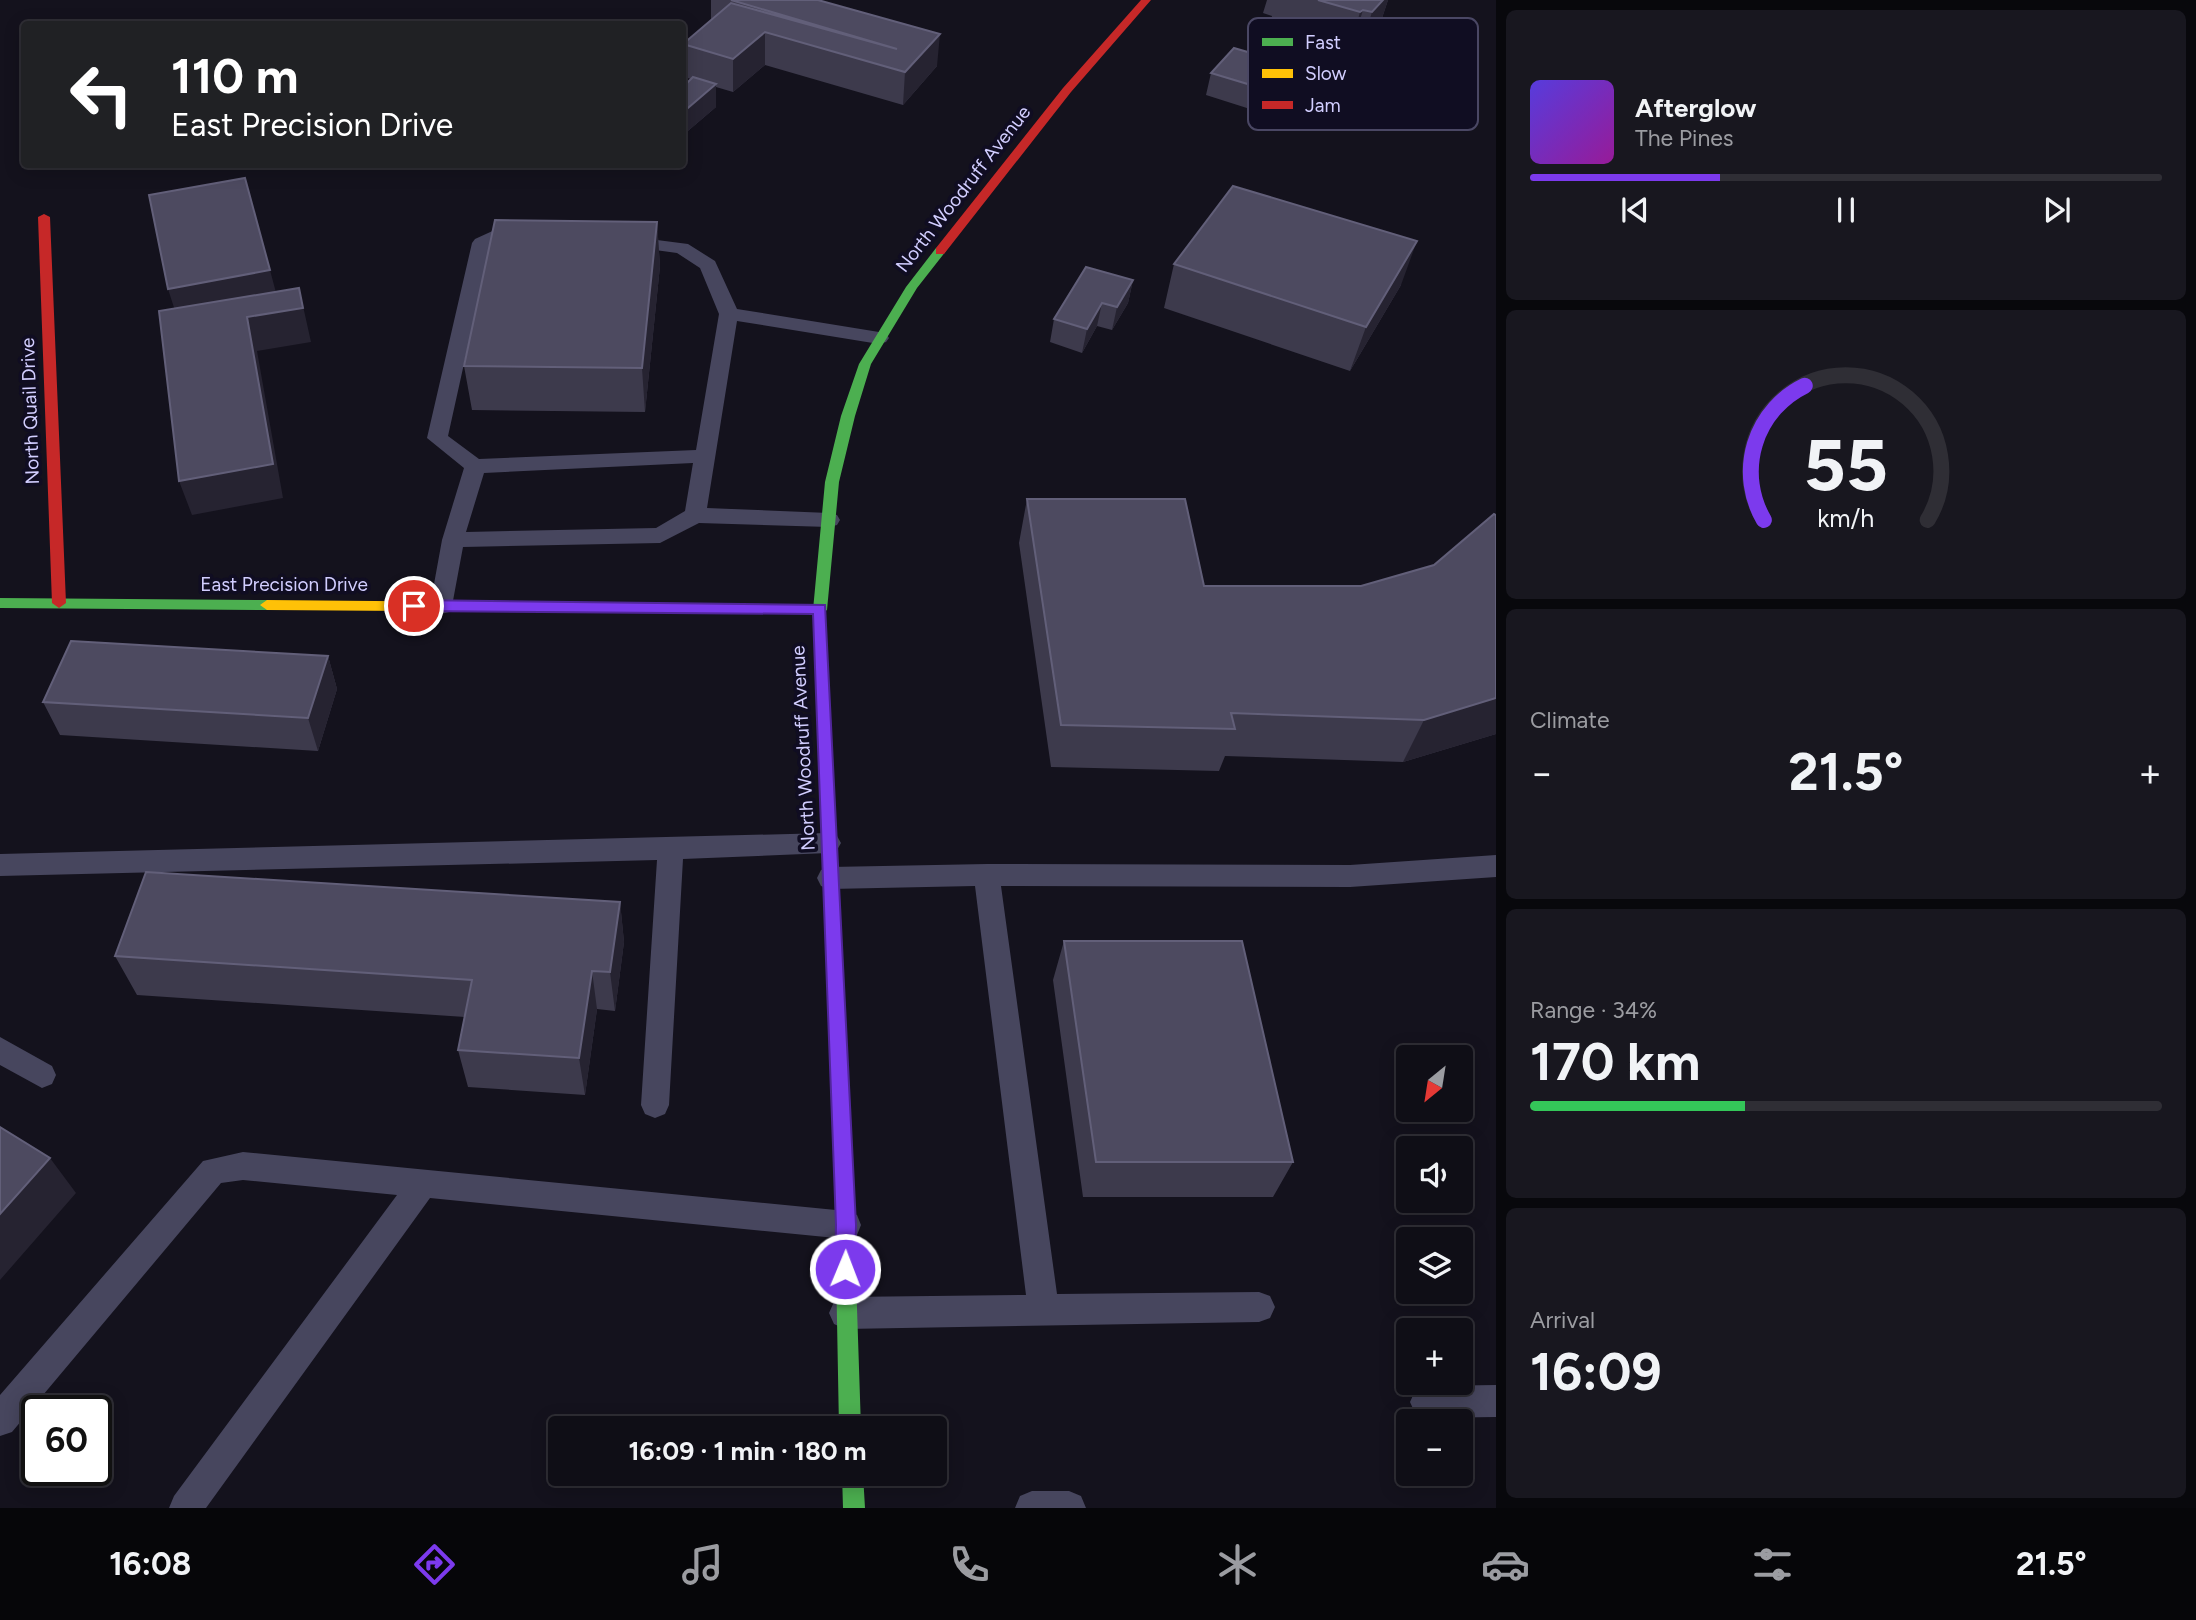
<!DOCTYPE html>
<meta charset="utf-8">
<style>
body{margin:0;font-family:Figtree,sans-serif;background:#18171f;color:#f1f3f6;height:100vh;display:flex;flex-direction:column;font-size:26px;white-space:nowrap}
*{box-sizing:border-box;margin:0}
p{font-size:23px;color:#9b9ca1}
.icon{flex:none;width:38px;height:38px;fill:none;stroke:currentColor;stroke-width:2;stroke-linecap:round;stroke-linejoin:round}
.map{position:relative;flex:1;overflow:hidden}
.details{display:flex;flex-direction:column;gap:10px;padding:10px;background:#08080c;width:700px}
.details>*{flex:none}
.hud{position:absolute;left:21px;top:21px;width:665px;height:147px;border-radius:7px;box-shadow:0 4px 18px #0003,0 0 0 2px #2f2e35;background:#202124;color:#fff;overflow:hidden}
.needle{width:46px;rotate:210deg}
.tools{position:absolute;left:1396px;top:1045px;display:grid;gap:14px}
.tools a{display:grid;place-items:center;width:77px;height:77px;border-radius:7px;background:#0f0e16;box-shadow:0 4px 18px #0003,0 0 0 2px #2f2e35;font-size:35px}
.speed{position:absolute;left:21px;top:1395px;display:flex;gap:14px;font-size:35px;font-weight:700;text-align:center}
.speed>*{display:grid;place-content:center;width:91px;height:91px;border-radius:50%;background:#0f0e16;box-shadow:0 4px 18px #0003,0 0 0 2px #2f2e35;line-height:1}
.speed .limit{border:4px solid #111;border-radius:10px;background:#fff;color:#111}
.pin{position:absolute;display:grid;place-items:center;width:60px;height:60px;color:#fff;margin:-30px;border:4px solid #fff;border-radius:50%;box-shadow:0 2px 7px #0007}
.me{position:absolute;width:77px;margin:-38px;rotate:1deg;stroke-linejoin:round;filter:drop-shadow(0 0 5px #0008)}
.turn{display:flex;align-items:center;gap:24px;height:147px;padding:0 35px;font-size:32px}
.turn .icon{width:91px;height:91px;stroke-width:2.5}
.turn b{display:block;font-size:49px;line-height:60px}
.big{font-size:52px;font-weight:700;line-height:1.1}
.details .widget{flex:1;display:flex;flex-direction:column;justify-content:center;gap:10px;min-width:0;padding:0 24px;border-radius:10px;background:#18171f}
.details .dial{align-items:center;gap:0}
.dial svg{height:182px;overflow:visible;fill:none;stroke:#2f2e35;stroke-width:7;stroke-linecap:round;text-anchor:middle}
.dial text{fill:#f1f3f6;stroke:none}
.song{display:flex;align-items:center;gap:21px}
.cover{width:84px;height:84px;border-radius:10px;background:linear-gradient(135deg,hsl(250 70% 55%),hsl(300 70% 35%))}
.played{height:7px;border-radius:4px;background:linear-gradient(90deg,#7c3aed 30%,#2f2e35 30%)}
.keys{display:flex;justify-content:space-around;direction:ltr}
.heat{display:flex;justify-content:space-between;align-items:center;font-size:38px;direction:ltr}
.charge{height:10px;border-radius:5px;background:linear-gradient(90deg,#34c759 34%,#2f2e35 0)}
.trip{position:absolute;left:548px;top:1416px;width:399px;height:70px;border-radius:7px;background:#0f0e16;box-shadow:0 4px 18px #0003,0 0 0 2px #2f2e35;font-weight:700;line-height:70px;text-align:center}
.menu{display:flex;height:112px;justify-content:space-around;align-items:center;background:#060609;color:#9b9ca1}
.menu .icon{width:49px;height:49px}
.menu .current{color:#7c3aed}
.menu b{font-size:32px;color:#f1f3f6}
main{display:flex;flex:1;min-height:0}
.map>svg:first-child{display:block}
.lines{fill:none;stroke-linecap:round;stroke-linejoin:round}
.lane{fill:#47465e;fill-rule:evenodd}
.fast{fill:#4caf50;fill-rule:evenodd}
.slow{fill:#ffc107;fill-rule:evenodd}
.jam{fill:#c62828;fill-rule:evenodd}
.wall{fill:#3d3a4c}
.shaded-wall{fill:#262331}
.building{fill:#4d4a60;stroke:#625f79;stroke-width:2}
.route{fill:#7c3aed;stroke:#51269a;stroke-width:2}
.labels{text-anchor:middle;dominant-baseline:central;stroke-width:7;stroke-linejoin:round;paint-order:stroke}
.street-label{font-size:19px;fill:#d2ceff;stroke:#100d22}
.key{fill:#100d22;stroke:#4a4764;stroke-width:2}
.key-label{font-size:19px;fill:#d2ceff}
</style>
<main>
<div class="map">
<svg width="1496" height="1508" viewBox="0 0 1496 1508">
<rect width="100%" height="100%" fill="#14121d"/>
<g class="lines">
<path class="lane" d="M512,222L526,224L529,228L526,232L515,233L490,246L448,436L479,459L696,450L719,314L700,268L677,253L626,246L617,241L626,236L688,244L715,261L737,309L879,332L886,334L889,338L886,342L879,344L737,321L707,508L829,513L837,515L840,520L837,525L829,527L699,523L660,543L463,547L452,606L449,612L441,614L433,612L430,606L442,540L464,468L427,438L472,243L475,239ZM693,463L685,511L656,528L466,532L484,473Z
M828,833L837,836L841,843L837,850L828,853L683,859L669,1105L665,1114L655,1118L645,1114L641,1105L657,860L0,876V854Z
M1496,855V877L1350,887L1001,886L1057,1294L1259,1292L1270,1296L1275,1307L1270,1318L1259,1322L845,1329L834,1324L829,1313L834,1302L845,1297L1026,1295L975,886L830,889L821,886L817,878L821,870L830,867L987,864L1350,865Z
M0,1037L52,1066L56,1075L52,1084L42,1088L0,1065Z
M243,1152L846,1211L857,1215L861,1225L857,1235L846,1239L430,1198L206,1508H169L174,1496L397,1195L243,1180L221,1183L12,1432L0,1436V1395L203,1161Z
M1496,1385V1417L1426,1418L1415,1413L1410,1402L1415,1391L1426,1386Z
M1032,1491H1069L1081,1496L1086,1508H1015L1020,1496Z"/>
<path class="fast" d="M940,247L946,251L917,288L871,364L855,416L839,482L827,610L820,615L815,614L813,610L825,482L841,416L859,364L906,287L936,248Z
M0,598L267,600L274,605L267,610L0,608Z
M843,1149L850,1152L852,1158L861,1428H839L834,1158L836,1152Z
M842,1474H863L865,1508H843Z"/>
<path class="slow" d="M267,600L825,605L852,1158L850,1164L843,1167L836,1164L834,1158L813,614L267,610L260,605Z"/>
<path class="jam" d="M1141,0H1151L1071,92L944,254H936V248L1063,88Z
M44,214L50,217L66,603L59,608L52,603L38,217Z"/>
</g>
<path class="wall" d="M711,0H818L937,66L903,105L765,65L733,92L716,87V107L682,136V84L685,85L691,79L684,77L683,44L711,20Z
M1267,0H1388L1380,24L1362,45L1353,42L1351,44L1271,21L1272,16L1263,13Z
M1316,72L1309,94L1288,121L1206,95L1211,73Z
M657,222L660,266L645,412L472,410L464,366Z
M1174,264L1401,285L1350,371L1164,308Z
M1133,280L1128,303L1112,330L1097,326L1082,353L1050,342L1054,319Z
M1027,499L1204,586L1496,734L1403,762L1225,756L1219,771L1051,767L1019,543Z
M328,656L337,689L318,751L60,735L43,702Z
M620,902L624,942L615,1011L597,1009L585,1095L468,1087L458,1050L465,1017L137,995L115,956Z
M1064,941L1293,1162L1273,1197H1083L1053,980Z"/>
<path class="shaded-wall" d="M1383,0H1388L1380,24L1362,45L1372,12Z
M1363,10L1353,42L1351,44L1360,12Z
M765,32V65L733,92V59Z
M940,34L937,66L903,105L905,72Z
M1316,72L1309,94L1288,121L1294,98Z
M716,84V107L682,136V113Z
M657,222L660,266L645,412L642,368Z
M1417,241L1401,285L1350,371L1366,327Z
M270,270L279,304L179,323L168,289Z
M1133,280L1128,303L1112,330L1117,307Z
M299,288L311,342L257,351L283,498L192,515L179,481L247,317Z
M1102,303L1097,326L1082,353L1087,329Z
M328,656L337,689L318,751L308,718Z
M1496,698V734L1403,762L1424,720Z
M620,902L624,942L615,1011L610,972Z
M592,971L597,1009L585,1095L579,1058Z
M50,1158L76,1193L0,1280V1214Z"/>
<path class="building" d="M731,0H818L940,34L905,72L765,32L733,59L683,44L731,3L897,49Z
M1318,0H1383L1372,12L1363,10L1360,12Z
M1234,48L1316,72L1294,98L1211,73Z
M693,77L716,84L682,113V84L685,85Z
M245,178L270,270L168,289L149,195Z
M1233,186L1417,241L1366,327L1174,264Z
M495,220L657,222L642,368L464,366Z
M1086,267L1133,280L1117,307L1102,303L1087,329L1054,319Z
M299,288L303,308L247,317L273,464L179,481L159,311Z
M1027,499H1185L1204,586H1361L1434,565L1494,514L1496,515V698L1424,720L1231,713L1235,729L1061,725Z
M71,641L328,656L308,718L43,702Z
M146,872L620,902L610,972L592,971L579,1058L458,1050L472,980L115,956Z
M1064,941H1242L1293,1162H1096Z
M0,1127L50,1158L0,1214Z"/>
<path class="route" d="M414,600L825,605L856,1225L855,1269L852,1276L845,1279L838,1276L835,1269L836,1225L813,614L414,611L407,606Z"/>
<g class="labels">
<g class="street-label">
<text transform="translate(963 189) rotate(-52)">North Woodruff Avenue</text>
<text transform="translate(30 411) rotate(-92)">North Quail Drive</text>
<text x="284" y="584">East Precision Drive</text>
<text transform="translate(803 748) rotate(-93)">North Woodruff Avenue</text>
</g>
</g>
<rect x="1248" y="18" width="230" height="112" rx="10" class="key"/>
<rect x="1262" y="38" width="31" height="8" fill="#4caf50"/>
<rect x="1262" y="69" width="31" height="9" fill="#ffc107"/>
<rect x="1262" y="101" width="31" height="8" fill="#c62828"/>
<g class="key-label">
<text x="1305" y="49">Fast</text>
<text x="1305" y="80">Slow</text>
<text x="1305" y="112">Jam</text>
</g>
</svg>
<div class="tools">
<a><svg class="needle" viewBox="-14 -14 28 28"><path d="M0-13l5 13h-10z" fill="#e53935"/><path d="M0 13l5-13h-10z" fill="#9b9ca1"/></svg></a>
<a><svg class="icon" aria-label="sound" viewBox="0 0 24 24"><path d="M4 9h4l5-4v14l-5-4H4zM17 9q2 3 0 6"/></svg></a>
<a><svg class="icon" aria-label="layers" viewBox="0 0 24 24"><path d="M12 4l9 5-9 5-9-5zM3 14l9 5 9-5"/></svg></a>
<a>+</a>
<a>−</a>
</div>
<div class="speed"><div class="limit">60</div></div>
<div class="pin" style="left:414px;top:606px;background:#d93025"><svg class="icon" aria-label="arrive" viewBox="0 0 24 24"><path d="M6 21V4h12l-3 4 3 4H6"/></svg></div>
<svg class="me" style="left:845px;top:1269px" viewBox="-20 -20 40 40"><circle r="17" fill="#7c3aed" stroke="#fff" stroke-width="3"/><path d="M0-11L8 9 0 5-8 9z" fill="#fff"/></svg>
<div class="trip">16:09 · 1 min · 180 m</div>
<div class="hud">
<div class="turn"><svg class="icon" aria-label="left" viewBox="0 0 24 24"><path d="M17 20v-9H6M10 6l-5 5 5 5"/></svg><div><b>110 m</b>East Precision Drive</div></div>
</div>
</div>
<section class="details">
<div class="widget">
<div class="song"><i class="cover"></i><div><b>Afterglow</b><p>The Pines</p></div></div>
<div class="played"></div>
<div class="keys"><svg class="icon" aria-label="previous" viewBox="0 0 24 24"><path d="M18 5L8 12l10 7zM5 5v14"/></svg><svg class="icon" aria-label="pause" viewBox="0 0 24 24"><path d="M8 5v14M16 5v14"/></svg><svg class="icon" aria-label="next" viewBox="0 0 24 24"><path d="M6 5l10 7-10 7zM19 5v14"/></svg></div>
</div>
<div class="widget dial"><svg viewBox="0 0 100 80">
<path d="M14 69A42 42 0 1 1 86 69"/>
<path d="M14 69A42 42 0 0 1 32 10" stroke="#7c3aed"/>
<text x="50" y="56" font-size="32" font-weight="700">55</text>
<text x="50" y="72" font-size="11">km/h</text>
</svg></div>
<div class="widget"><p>Climate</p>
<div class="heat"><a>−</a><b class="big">21.5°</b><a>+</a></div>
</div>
<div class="widget"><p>Range · 34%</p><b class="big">170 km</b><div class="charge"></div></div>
<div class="widget"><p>Arrival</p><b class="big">16:09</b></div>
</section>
</main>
<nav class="menu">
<b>16:08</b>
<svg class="icon current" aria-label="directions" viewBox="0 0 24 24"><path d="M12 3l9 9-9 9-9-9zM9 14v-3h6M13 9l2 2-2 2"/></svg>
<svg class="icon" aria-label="music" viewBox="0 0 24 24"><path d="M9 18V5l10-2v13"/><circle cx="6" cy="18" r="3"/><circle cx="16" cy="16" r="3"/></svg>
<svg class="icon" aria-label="phone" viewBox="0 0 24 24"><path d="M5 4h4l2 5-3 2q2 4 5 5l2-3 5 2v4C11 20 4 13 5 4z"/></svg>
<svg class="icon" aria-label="climate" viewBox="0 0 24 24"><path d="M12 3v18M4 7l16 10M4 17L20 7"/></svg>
<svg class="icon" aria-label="car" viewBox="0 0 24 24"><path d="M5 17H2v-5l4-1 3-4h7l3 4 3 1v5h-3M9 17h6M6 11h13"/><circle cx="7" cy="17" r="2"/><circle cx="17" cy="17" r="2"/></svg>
<svg class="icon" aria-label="filters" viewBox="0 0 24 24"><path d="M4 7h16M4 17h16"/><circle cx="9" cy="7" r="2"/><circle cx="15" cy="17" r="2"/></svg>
<b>21.5°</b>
</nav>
